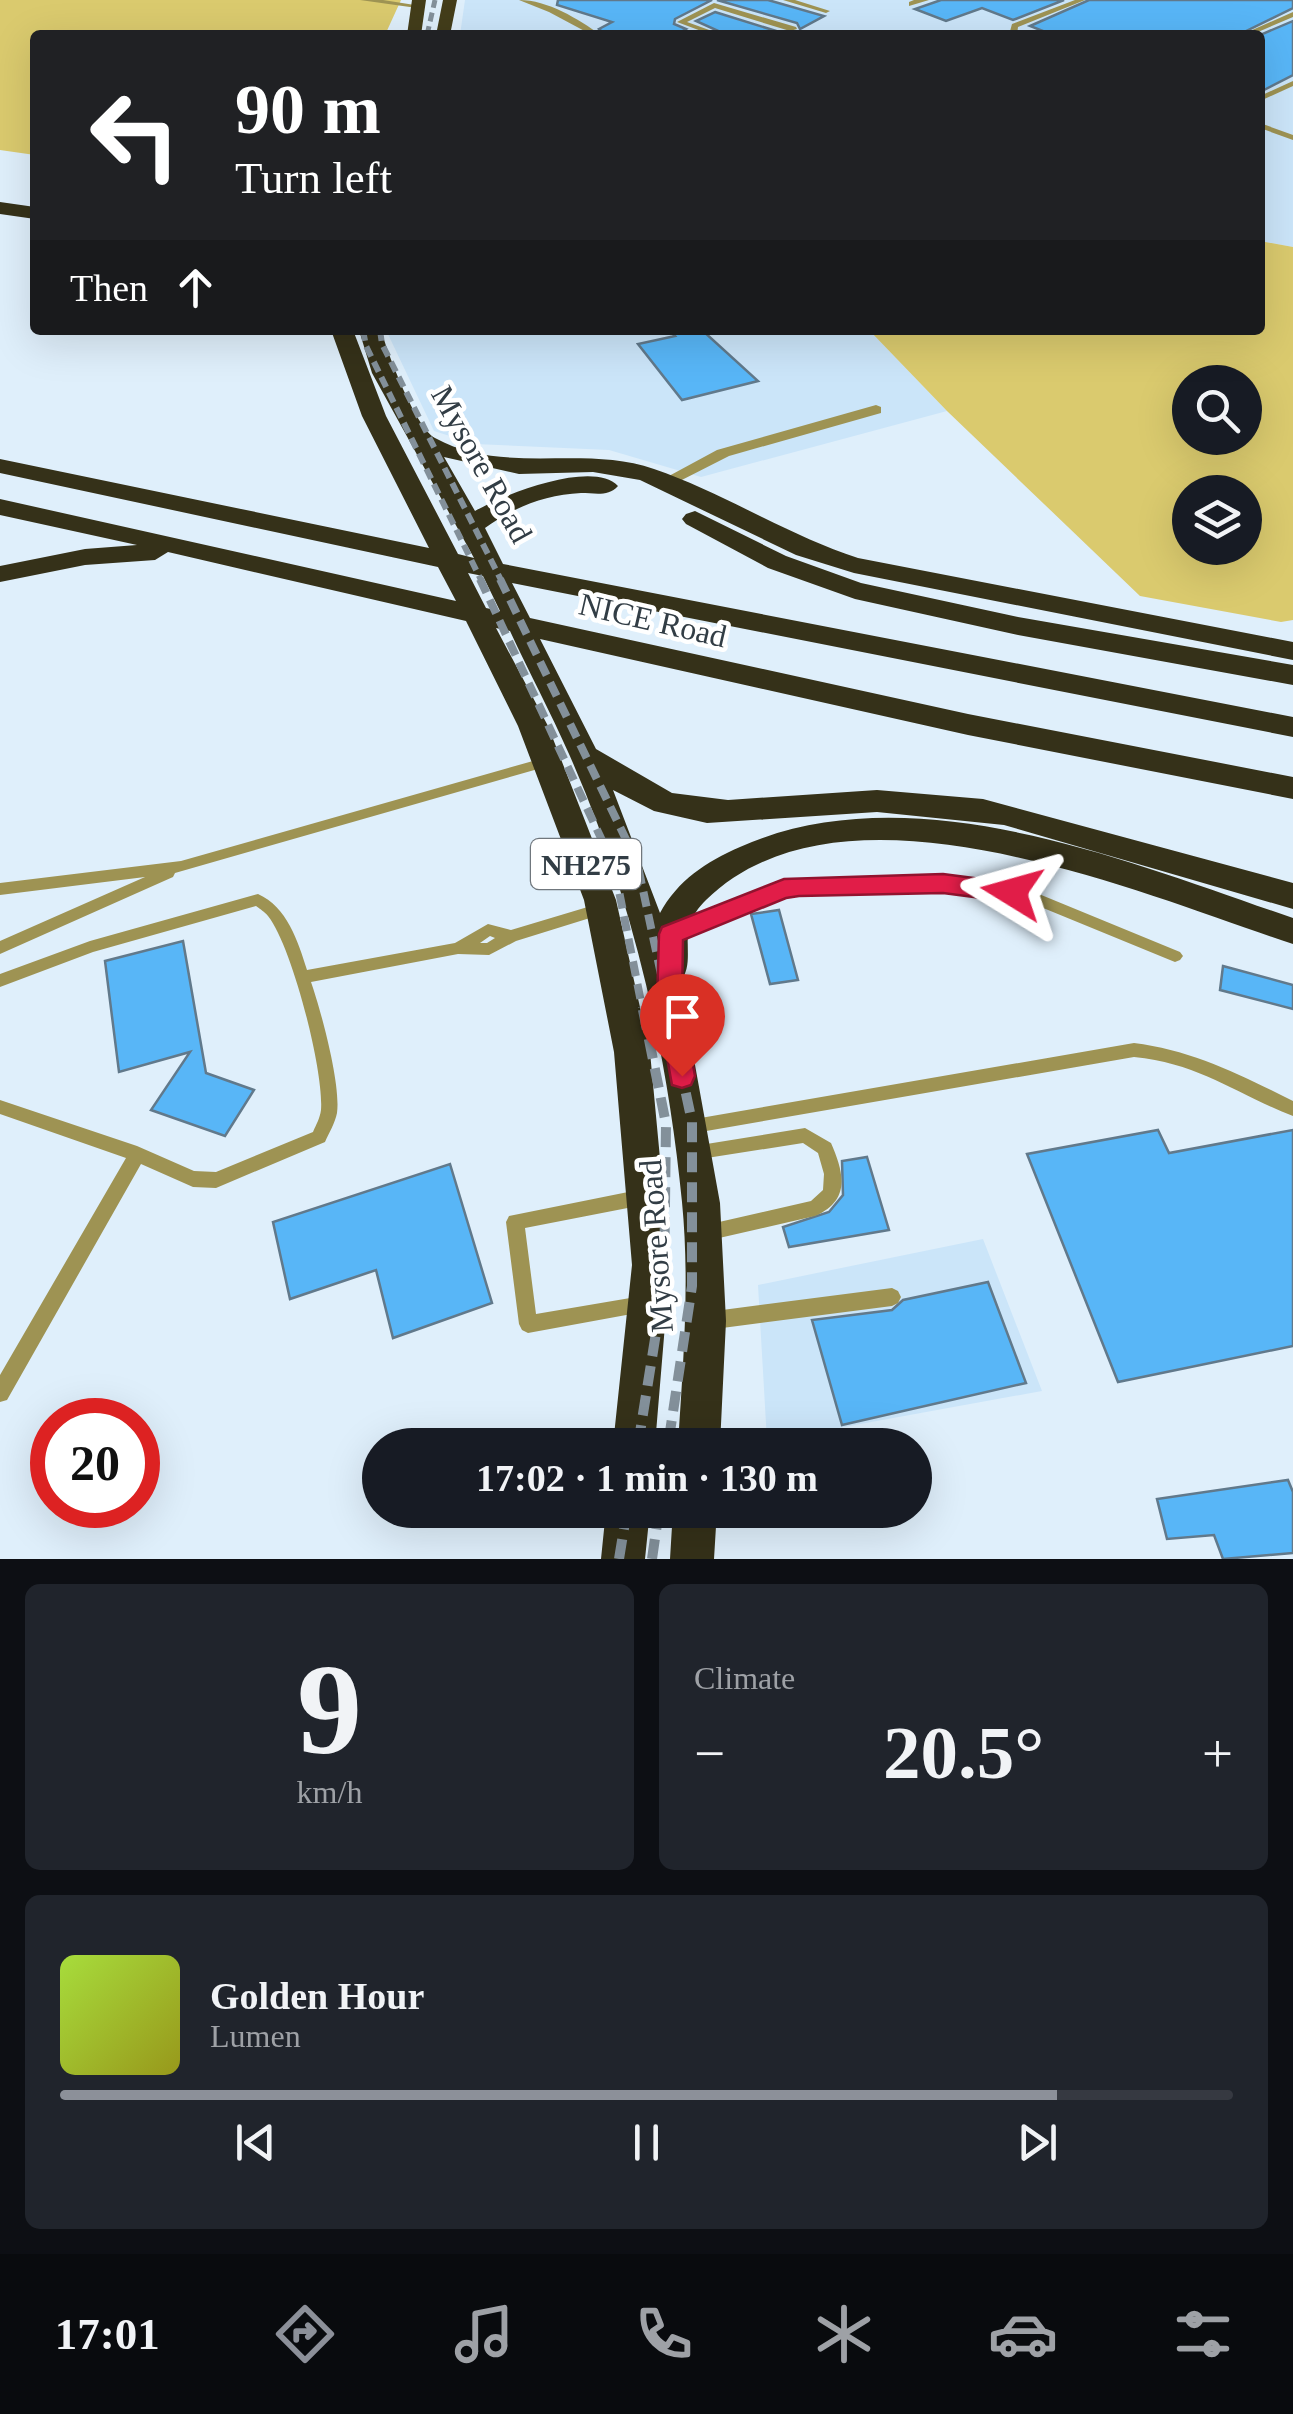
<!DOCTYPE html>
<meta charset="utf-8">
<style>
body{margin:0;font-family:"Times New Roman",serif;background:#20242c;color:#f1f3f6;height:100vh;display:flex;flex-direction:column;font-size:38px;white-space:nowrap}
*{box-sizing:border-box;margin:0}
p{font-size:32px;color:#9ea1a6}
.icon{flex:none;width:55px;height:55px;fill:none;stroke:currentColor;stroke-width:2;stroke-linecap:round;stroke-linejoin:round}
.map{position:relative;height:1559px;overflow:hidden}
.side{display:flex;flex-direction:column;gap:25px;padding:25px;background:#0d0f14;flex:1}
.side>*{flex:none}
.banner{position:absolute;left:30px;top:30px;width:1235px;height:305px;border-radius:10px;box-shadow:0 10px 40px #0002;background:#202124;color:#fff;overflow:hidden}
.tools{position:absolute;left:1172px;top:365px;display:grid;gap:20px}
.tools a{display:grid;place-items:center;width:90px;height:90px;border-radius:50%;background:#171b24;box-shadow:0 10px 40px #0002;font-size:50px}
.speed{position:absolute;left:30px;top:1398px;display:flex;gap:20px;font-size:50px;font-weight:700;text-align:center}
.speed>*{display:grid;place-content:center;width:130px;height:130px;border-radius:50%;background:#171b24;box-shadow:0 10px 40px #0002;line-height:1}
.speed .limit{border:15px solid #d22;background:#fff;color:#111}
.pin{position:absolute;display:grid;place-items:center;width:85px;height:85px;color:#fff;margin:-102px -42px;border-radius:50% 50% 50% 0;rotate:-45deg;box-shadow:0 0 10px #0007}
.pin .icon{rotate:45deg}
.me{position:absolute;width:110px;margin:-55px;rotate:278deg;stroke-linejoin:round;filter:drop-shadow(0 0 8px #0008)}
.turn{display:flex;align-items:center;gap:35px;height:210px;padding:0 40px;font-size:45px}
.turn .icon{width:130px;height:130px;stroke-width:2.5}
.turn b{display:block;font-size:70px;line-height:85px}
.then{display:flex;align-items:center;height:95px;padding:0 40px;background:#0003;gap:20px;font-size:38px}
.big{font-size:75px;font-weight:600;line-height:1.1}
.side .card{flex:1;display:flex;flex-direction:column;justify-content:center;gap:15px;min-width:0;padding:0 35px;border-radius:15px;background:#20242c}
.side .dial{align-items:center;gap:0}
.dial b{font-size:130px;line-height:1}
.song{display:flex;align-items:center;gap:30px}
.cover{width:120px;height:120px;border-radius:15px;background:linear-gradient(135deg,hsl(80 70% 55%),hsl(60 70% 35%))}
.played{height:10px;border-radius:5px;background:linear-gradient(90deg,#8c9099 85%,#363941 85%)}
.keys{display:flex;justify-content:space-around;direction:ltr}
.heat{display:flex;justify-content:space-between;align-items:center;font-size:55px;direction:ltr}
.side .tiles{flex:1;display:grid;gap:25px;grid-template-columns:1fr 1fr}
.card:last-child{grid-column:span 2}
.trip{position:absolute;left:362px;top:1428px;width:570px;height:100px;border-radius:50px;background:#171b24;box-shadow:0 10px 40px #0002;font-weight:600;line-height:100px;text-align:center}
.dock{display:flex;height:160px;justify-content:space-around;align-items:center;background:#090b0e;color:#9ea1a6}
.dock .icon{width:70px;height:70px}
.dock .on{color:#8c9099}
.dock b{font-size:45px;color:#f1f3f6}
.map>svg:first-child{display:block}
.built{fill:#cbe5f9}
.green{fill:#daca6e;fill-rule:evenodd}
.building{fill:#58b6f7;stroke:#61798b;stroke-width:2.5}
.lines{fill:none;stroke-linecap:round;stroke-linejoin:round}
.service{fill:#9e9353;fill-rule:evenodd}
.minor{fill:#9e9353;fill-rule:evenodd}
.trunk{fill:#433d1a;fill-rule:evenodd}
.motorway{fill:#353119;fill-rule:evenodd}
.rail-far3{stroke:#83909a;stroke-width:5;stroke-dasharray:9 5;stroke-linecap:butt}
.rail-far2{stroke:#83909a;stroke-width:6;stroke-dasharray:11 6;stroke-linecap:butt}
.rail-far1{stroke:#83909a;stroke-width:8;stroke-dasharray:15 8;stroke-linecap:butt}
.rail{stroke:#83909a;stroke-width:10;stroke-dasharray:20 10;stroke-linecap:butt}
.route{fill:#e11d48;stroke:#92132f;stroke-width:2.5}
.labels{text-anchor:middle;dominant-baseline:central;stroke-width:9;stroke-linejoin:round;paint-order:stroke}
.shield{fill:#fff;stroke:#70777d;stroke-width:2.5}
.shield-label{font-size:30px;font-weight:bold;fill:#323d45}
.street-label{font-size:32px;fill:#323d45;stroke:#fff}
</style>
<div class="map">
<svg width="1293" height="1559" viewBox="0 0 1293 1559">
<rect width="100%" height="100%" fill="#dfeffb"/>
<path class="built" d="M465,0H1293V247L1260,241V35H460Z
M386,330H869L947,411L701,477L609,450L475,444L434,431Z
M983,1239L1042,1391L767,1441L758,1285Z"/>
<path class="green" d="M0,0H401L385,35H35V155L0,150Z
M1260,241L1293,247V620L1281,622L1140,596L947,411L869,330H1260ZM1190,382H1245V438H1190ZM1190,492H1245V548H1190Z"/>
<path class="building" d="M558,0H712L675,19L674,24L686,29L676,35H605L599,29L612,22L557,5Z
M717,0H768L824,16L800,29L797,23Z
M941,0H1064L1013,20L982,8L946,21L915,9Z
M1089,0H1293V8L1238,35H1053L1030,26Z
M715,12L789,35H790H727L696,21Z
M1293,21V75L1260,92V35Z
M669,330H702L758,381L682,400L638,344L675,336Z
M779,910L798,980L770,984L751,914Z
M183,941L206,1073L254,1090L225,1136L151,1110L190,1052L119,1072L105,961Z
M1223,966L1293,985V1009L1220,990Z
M1158,1130L1169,1153L1293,1130V1346L1118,1382L1027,1154Z
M867,1157L889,1230L789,1247L783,1227L829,1212L843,1195L842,1161Z
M450,1164L492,1303L393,1338L376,1270L290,1299L273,1222Z
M988,1282L1026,1383L842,1425L812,1320L892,1310L903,1300Z
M1288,1480L1293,1492V1553L1223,1559L1214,1535L1167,1539L1157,1499Z"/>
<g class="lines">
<path class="service" d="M360,0H383L421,6L417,8Z
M519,0C548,0 578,19 601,35H592L549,12Z
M783,0H795L830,11L826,13Z
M1075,0H1085L1018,27L1017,35H1009L1012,24Z
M714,3L796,27L797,29L790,31L715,8L687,22L723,35H712L677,22Z
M1293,12V17L1251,35H1241Z
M1293,81V86L1260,101V96Z
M1260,123L1293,135V140L1260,128Z
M713,330H724L725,332L720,335Z
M547,757L552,759L554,762L552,765L175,873L173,877L0,954V941L145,877L0,895V883L181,861Z
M943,878L991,881L1034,892L1180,952L1183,956L1180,960L1175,962L1170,960L1031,903L991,893L943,890L785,895L673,939L668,937L665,933L668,929L784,883Z
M258,894C287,907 298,941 307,970L455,943L488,924L511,930L601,903L606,905L608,909L606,913L516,941L489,955L458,954L311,982C321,1011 341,1084 337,1113C335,1123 329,1133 325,1142L216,1188L193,1187L141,1164L7,1400L0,1402V1375L126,1158L0,1114V1100L137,1146L194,1171L216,1172L313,1132C316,1125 320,1118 321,1110C324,1071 292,946 268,916C264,911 261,910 256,906L93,952L0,987V974L90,941ZM490,936L495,938L487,943H480Z
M1134,1043C1192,1050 1241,1075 1293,1101V1116C1234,1093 1201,1064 1134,1057L689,1134L683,1132L681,1127L683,1122L689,1120Z
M805,1128L831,1143C844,1173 851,1200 815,1216L706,1241L700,1239L697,1233L700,1227L706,1225L811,1201L823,1190L824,1174L818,1153L803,1143L694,1160L688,1157L686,1152L688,1147Z
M643,1189L649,1191L652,1197L649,1203L643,1205L525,1228L536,1314L642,1296L648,1299L651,1305L648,1311L528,1333L522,1330L519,1324L506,1222L509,1216Z
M892,1288L898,1291L901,1297L898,1303L892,1306L707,1330L701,1327L698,1321L701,1315L707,1312Z"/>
<path class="minor" d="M914,0H929L909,6V2Z
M876,405L881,407V413L729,456L670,486L664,488L656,483L717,450Z"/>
<path class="trunk" d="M412,0H426L421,35H407Z
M443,0H457L450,35H436Z"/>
<path class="motorway" d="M0,202L35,207V219L0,214Z
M331,330H353L386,416L458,554L474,558L372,373L359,330H381C388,354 415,427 435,438C504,476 583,444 654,469C724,493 787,535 858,558L1293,642V660L854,573L796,555L640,480L593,472L519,474L444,457L475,511C502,495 593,459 618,486C608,497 595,493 581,493C545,495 514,507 485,528L503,564L1293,717V737L512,583L530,618L968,714L1293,777V799L968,735L540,639L596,749L672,793L728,800L877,790L983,799L1293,883V909L1004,825L877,812L707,823L654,811L613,790L660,913C678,880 706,862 740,847C911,771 1127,861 1293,918V944C1139,893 844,765 706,900C673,932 699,958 680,982L720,1203L726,1321L720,1445H678C683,1364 690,1283 682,1202C667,1049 632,896 569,754C551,713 529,672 510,631L496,628L548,726L616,900L650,1052L670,1265L655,1445H613L632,1265L614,1052L584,900L518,726L466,621L168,552L155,560L85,565L0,582V566L85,549L137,545L0,515V499L456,601L438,567L0,473V459L429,548L362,416ZM468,573L483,576L500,611L486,608Z
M695,511L786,556L861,583L1018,617L1293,665V685L1018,635L855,599L768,568L686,524L682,519L686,514Z
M606,1510H650L645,1559H601Z
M673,1510H717L714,1559H670Z"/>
<path class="rail-far3" d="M427,35L435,0"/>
<path class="rail-far2" d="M363,330L366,346L482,582
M380,330L382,344L502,582"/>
<path class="rail-far1" d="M480,579L614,866L642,1007
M500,579L637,862L668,1007"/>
<path class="rail" d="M667,1005L692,1122V1286L668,1445
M638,1445L664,1283L666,1124L642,1005
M619,1559L627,1510
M652,1559L659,1510"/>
</g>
<path class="route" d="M943,874L1012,883L1021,886L1024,892L1021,899L1012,902L943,893L799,896L786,898L683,940L682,1003L695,1076L691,1085L682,1088L672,1085L657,1003L659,934L662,927L784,879Z"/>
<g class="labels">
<rect class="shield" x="531" y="839" width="110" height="50" rx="8"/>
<g class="shield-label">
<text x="586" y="864">NH275</text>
</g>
<g class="street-label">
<text transform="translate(482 464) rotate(61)">Mysore Road</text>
<text transform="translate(653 620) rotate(13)">NICE Road</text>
<text transform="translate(656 1246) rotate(-94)">Mysore Road</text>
</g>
</g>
</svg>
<div class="tools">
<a><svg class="icon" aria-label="search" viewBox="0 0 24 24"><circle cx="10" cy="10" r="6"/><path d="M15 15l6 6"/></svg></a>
<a><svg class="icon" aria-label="layers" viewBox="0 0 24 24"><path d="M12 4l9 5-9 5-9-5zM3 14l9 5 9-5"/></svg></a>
</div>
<div class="speed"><div class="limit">20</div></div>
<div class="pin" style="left:682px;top:1076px;background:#d93025"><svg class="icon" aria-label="arrive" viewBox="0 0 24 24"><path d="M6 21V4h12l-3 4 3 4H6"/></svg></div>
<svg class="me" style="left:1012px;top:892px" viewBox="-20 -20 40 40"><path d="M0-17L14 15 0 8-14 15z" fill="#e11d48" stroke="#fff" stroke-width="4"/></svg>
<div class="trip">17:02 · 1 min · 130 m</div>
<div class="banner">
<div class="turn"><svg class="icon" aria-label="left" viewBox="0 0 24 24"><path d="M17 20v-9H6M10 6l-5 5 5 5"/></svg><div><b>90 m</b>Turn left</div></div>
<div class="then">Then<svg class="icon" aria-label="ahead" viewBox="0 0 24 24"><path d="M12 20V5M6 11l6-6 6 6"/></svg></div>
</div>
</div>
<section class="side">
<div class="tiles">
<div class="card dial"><b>9</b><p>km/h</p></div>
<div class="card"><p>Climate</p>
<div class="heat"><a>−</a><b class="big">20.5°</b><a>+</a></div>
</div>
<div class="card">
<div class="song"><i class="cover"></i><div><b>Golden Hour</b><p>Lumen</p></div></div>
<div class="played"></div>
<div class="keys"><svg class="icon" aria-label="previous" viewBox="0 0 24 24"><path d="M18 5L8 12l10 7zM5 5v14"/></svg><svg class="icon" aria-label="pause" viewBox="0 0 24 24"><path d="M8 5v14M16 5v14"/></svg><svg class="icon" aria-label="next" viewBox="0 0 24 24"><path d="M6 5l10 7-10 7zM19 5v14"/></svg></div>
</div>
</div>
</section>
<nav class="dock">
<b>17:01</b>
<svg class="icon on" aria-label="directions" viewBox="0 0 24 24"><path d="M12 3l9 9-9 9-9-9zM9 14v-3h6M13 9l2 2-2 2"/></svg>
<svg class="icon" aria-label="music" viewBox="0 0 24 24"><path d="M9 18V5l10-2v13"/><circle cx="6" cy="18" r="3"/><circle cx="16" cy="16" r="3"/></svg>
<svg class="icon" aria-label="phone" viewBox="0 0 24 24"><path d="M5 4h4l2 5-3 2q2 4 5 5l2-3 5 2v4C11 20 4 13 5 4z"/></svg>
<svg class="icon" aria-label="climate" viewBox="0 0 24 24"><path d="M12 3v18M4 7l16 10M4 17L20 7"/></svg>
<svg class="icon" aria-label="car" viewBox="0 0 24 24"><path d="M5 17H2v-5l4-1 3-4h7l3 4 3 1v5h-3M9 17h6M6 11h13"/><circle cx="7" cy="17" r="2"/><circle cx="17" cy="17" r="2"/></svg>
<svg class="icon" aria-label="filters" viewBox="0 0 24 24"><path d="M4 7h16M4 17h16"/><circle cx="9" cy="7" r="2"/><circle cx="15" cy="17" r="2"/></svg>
</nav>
